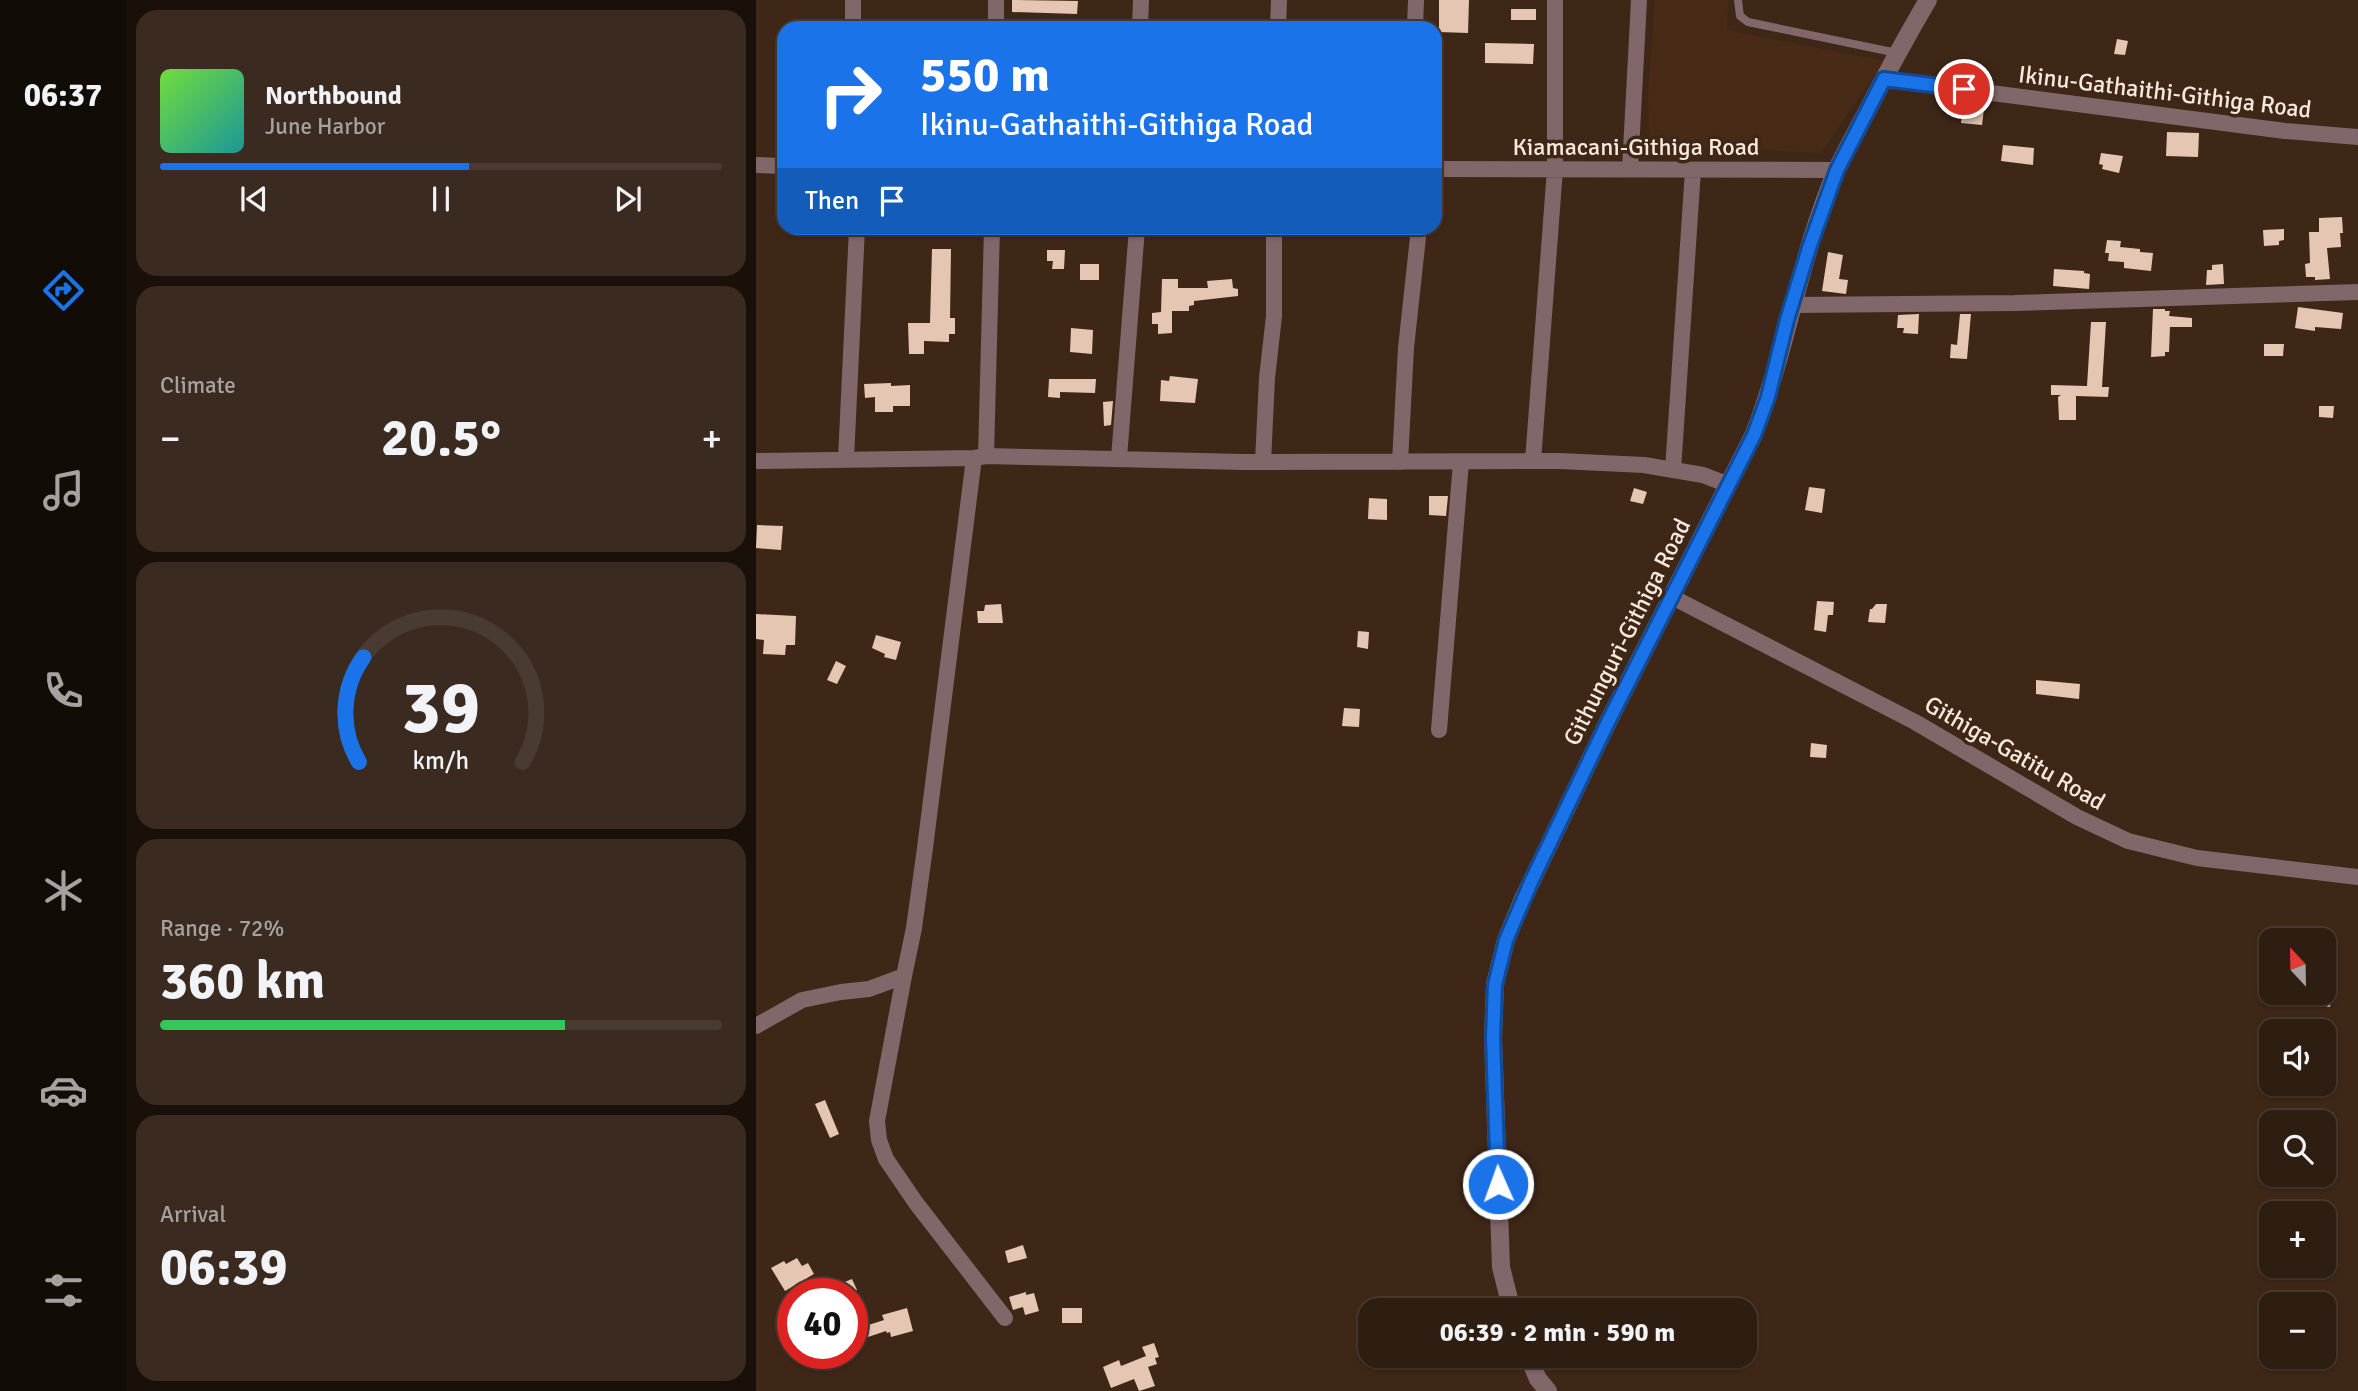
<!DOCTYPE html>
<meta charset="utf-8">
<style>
body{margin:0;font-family:Signika,sans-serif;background:#3a2a1f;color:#f1f3f6;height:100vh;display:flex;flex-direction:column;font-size:26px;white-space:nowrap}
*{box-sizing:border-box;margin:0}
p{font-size:23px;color:#a7a29f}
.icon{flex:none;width:38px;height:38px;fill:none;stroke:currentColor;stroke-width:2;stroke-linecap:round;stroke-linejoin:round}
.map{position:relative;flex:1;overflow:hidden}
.sheet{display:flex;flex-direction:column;gap:10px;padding:10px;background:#191009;width:630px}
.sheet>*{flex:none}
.banner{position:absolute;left:21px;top:21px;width:665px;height:214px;border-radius:21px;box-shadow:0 2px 5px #0004,0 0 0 2px #493b31;background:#1a73e8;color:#fff;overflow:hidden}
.needle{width:46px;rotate:338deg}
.fabs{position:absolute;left:1503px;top:928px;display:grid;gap:14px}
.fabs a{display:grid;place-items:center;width:77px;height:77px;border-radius:14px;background:#2e1d11;box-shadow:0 2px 5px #0004,0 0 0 2px #493b31;font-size:35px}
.speed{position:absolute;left:21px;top:1278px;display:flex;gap:14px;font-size:35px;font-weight:700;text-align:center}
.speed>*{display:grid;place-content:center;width:91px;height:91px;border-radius:50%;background:#2e1d11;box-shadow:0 2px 5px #0004,0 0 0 2px #493b31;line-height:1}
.speed .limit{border:10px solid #d22;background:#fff;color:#111}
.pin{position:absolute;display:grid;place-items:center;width:60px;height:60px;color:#fff;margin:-30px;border:4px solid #fff;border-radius:50%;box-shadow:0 2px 7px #0007}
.me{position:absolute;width:77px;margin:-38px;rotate:358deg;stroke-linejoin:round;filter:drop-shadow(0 0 5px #0008)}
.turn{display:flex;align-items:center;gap:24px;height:147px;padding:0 28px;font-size:32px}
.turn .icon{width:91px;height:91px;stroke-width:2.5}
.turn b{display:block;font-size:49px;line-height:60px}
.then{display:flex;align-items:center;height:66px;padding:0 28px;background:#0003;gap:14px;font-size:26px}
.big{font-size:52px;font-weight:800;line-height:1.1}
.sheet .card{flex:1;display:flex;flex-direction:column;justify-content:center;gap:10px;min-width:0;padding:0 24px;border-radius:21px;background:#3a2a1f}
.sheet .dial{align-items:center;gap:0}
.dial svg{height:182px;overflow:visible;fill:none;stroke:#493b31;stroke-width:7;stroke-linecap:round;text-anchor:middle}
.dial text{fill:#f1f3f6;stroke:none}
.song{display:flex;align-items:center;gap:21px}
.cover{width:84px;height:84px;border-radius:10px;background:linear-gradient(135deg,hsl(100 70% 55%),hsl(180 70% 35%))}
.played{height:7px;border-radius:4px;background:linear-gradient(90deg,#1a73e8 55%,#493b31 55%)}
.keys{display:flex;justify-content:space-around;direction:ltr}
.heat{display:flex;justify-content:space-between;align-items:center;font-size:38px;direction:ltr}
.charge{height:10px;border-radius:5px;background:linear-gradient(90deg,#34c759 72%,#493b31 0)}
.trip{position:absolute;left:602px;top:1298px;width:399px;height:70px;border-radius:21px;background:#2e1d11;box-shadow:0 2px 5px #0004,0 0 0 2px #493b31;font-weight:800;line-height:70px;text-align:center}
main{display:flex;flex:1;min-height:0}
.dock{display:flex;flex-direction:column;width:126px;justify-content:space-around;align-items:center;background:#120c07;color:#a7a29f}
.dock .icon{width:49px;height:49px}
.dock .current{color:#1a73e8}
.dock b{font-size:32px;color:#f1f3f6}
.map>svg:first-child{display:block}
.built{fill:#482b17}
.building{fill:#e5c6b3}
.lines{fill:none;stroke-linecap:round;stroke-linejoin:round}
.service{stroke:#81666a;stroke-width:8}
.minor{stroke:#81666a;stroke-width:16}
.tertiary{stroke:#81666a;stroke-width:18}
.route-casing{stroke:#114b97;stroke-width:18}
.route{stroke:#1a73e8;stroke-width:12}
.labels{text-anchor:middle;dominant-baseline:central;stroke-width:7;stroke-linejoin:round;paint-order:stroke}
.street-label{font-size:24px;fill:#f8e8de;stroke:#3e2717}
</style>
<main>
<nav class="dock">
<b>06:37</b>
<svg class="icon current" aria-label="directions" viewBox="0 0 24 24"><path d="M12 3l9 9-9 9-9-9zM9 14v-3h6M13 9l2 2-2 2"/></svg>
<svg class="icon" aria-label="music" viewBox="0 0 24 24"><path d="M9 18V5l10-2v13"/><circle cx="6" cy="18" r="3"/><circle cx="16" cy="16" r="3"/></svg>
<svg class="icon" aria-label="phone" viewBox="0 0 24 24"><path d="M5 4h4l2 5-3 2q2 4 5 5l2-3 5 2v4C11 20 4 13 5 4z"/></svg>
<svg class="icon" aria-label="climate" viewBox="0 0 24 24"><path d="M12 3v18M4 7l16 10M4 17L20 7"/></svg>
<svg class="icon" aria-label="car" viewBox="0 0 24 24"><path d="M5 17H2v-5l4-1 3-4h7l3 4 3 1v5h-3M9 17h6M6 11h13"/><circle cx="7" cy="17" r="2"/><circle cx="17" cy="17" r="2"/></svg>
<svg class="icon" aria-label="filters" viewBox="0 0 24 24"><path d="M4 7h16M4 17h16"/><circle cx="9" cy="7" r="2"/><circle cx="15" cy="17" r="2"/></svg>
</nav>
<section class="sheet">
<div class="card">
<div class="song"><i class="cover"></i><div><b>Northbound</b><p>June Harbor</p></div></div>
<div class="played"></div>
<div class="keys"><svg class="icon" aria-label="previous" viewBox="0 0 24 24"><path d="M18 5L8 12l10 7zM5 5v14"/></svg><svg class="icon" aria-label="pause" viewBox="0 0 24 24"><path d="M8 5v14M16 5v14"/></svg><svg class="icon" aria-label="next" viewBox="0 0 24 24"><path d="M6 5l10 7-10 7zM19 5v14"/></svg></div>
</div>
<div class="card"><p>Climate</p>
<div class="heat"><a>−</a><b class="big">20.5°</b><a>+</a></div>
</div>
<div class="card dial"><svg viewBox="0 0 100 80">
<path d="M14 69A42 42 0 1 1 86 69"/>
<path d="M14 69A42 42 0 0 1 16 23" stroke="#1a73e8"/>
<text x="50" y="56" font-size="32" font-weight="700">39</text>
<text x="50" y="72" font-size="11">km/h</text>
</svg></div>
<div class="card"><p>Range · 72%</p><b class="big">360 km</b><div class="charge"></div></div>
<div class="card"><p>Arrival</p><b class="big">06:39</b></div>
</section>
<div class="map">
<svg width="1602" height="1391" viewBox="0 0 1602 1391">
<rect width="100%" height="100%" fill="#3e2717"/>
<path class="built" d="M899,0H972L971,30L1128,61L1065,153L893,144L892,93Z"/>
<path class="building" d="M256,0L322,1L321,14L256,12Z
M683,0H713L712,33L683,32Z
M755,9H780V20H755Z
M1361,39L1372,41L1369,55L1358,54Z
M729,43L778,44L777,64L729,63Z
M1207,107L1228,109L1226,125L1205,123Z
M1411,132L1443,133L1442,157L1410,156Z
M1247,145L1278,148L1277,165L1245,161Z
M1345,153L1367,156L1363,173L1346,169L1347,165L1343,164Z
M1586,217L1587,233H1584L1585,247L1571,248L1574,279L1559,280V277H1550L1549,264L1554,263L1553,232H1563V218Z
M1528,229V240L1523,241V245L1508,246L1507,230Z
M1351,240L1365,241L1364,247L1384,249V252L1397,253L1395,271L1368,268V262L1352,261L1353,253H1349Z
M176,249H195L194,318H199V334H193V342L168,341V354H153L152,323H174Z
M291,250H309L308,269H296L297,261H291Z
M1072,252L1087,255L1083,279L1092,280L1090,294L1066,291Z
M324,264H343V280H324Z
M1467,264L1468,284L1450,285L1451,270H1456V265Z
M1298,269L1328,271V273L1334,274L1333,289L1297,286Z
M406,279H422V288H452L451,281L476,279L477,288L482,289V296L438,301V305L433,306V311H416V333L402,334V324H396V313L405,312Z
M1542,307L1587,313L1585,329L1559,327V331L1539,328Z
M1397,309H1409V311H1414L1413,316L1436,318V327H1414L1413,352H1409V356L1395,357Z
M1163,314L1162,334L1147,333L1148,328H1141L1142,315Z
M1204,314H1215L1211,359L1194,358L1195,344L1201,345Z
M1335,322H1350L1346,387H1353L1352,397L1320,396V420H1303L1302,397L1305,395H1295V385L1331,386Z
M315,328L337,330L336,354L314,352Z
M1508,344H1528L1527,356H1508Z
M414,376L442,379L439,403L404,401L405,380L413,381Z
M293,379H340L339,393L304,392V398L292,397Z
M135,383V386L154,385V406H137V412H119V397L109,398L108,384Z
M357,401L355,425L348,426L347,402Z
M1563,406H1578L1577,418L1563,417Z
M1053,487L1069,489L1066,513L1049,510Z
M878,488L891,492L887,504L874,501Z
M673,496H692L690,516L673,515Z
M613,498L631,499V520L612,519Z
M1,525L27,526L25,550L0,548Z
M1061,601L1078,602L1077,615H1072L1070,632L1058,630Z
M245,604L247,623H222L221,611H228L229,605Z
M1120,604H1131L1129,623L1112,622L1114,609H1116Z
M0,614L40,616L39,645H30L29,655L7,654L8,640L0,639Z
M602,631L613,632L612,649L601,647Z
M120,635L145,642L140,660L128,657L129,654L116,648Z
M80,661L90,666L81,684L71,680Z
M1280,680L1324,684L1323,699L1280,694Z
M588,708L604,709L603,727L586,726Z
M1055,743L1071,745L1070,758L1054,757Z
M1563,992L1576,994L1574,1007L1562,1005Z
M69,1100L83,1134L74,1138L59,1104Z
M267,1245L271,1258L252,1263L249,1251Z
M41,1258L46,1266L52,1263L58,1274L29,1291L15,1268L28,1261L30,1264Z
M96,1279L101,1290L93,1293H62Z
M270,1292V1295L278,1293L283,1311L269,1315L267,1307L257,1310L253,1297Z
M151,1308L157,1331L135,1337L134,1332L131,1333L130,1331L103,1340L100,1329L128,1320L126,1315Z
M306,1308H326V1323H306Z
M398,1343L403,1357L399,1358L401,1364L392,1367L399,1386L383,1391L378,1379L355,1388L347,1367L363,1360L365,1366L390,1356L386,1347Z"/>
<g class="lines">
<path class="service" d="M982,0L984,16L992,22L1141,53"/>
<path class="minor" d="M97,0V28
M240,0V28
M384,28L385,0
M522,28L523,0
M659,28L660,0
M1128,79L1529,131L1602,137
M0,165L28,166
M679,169L1081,170
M874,169L883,0
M1036,305L1259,303L1602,292
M230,456L236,228
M363,458L381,228
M90,459L101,228
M0,461L218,458L230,456L488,462L804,461L888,465L947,475L973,485
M777,461L799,169V0
M507,462L511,378L518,316V228
M644,462L650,348L663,228
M917,470L937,170
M916,597L1159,722L1321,817L1372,841L1441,858L1602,877
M683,730L705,462
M148,976L121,1121L123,1140L130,1159L160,1203L249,1318
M0,1026L46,1000L85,992L113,989L148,976L158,928L169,848L218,458"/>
<path class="tertiary" d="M756,1311L745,1267L737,1038L739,984L750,940L767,899L851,724L998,434C1031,348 1044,255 1081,169C1089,152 1099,134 1108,117C1128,78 1149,39 1172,0
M772,1356L782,1379L792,1391"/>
</g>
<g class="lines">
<defs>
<path id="route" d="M742,1184L737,1038L739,985L750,940L775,882L851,724L998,435L1012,397L1031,320L1053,248L1081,170L1128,79L1208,89"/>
</defs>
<use href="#route" class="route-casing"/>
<use href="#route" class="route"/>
</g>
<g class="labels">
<g class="street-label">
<text transform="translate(1409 92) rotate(7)">Ikinu-Gathaithi-Githiga Road</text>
<text x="880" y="147">Kiamacani-Githiga Road</text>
<text transform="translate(871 632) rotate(-63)">Githunguri-Githiga Road</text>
<text transform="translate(1259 753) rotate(30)">Githiga-Gatitu Road</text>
</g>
</g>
</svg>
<div class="fabs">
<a><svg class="needle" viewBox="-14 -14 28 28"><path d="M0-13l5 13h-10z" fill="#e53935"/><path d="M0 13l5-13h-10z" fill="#a7a29f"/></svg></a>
<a><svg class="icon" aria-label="sound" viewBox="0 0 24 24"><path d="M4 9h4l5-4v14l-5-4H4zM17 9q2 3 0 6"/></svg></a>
<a><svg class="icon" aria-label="search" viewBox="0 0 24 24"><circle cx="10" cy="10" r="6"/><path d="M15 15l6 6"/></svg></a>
<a>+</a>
<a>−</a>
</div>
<div class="speed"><div class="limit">40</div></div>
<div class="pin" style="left:1208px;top:89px;background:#d93025"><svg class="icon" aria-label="arrive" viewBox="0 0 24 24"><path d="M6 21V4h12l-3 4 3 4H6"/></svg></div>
<svg class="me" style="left:742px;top:1184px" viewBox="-20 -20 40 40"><circle r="17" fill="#1a73e8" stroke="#fff" stroke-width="3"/><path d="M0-11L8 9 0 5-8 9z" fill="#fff"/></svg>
<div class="trip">06:39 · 2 min · 590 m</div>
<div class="banner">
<div class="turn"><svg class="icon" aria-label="right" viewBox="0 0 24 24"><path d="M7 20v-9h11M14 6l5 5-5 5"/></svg><div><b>550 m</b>Ikinu-Gathaithi-Githiga Road</div></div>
<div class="then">Then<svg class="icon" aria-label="arrive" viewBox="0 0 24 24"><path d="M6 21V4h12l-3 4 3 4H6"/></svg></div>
</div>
</div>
</main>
